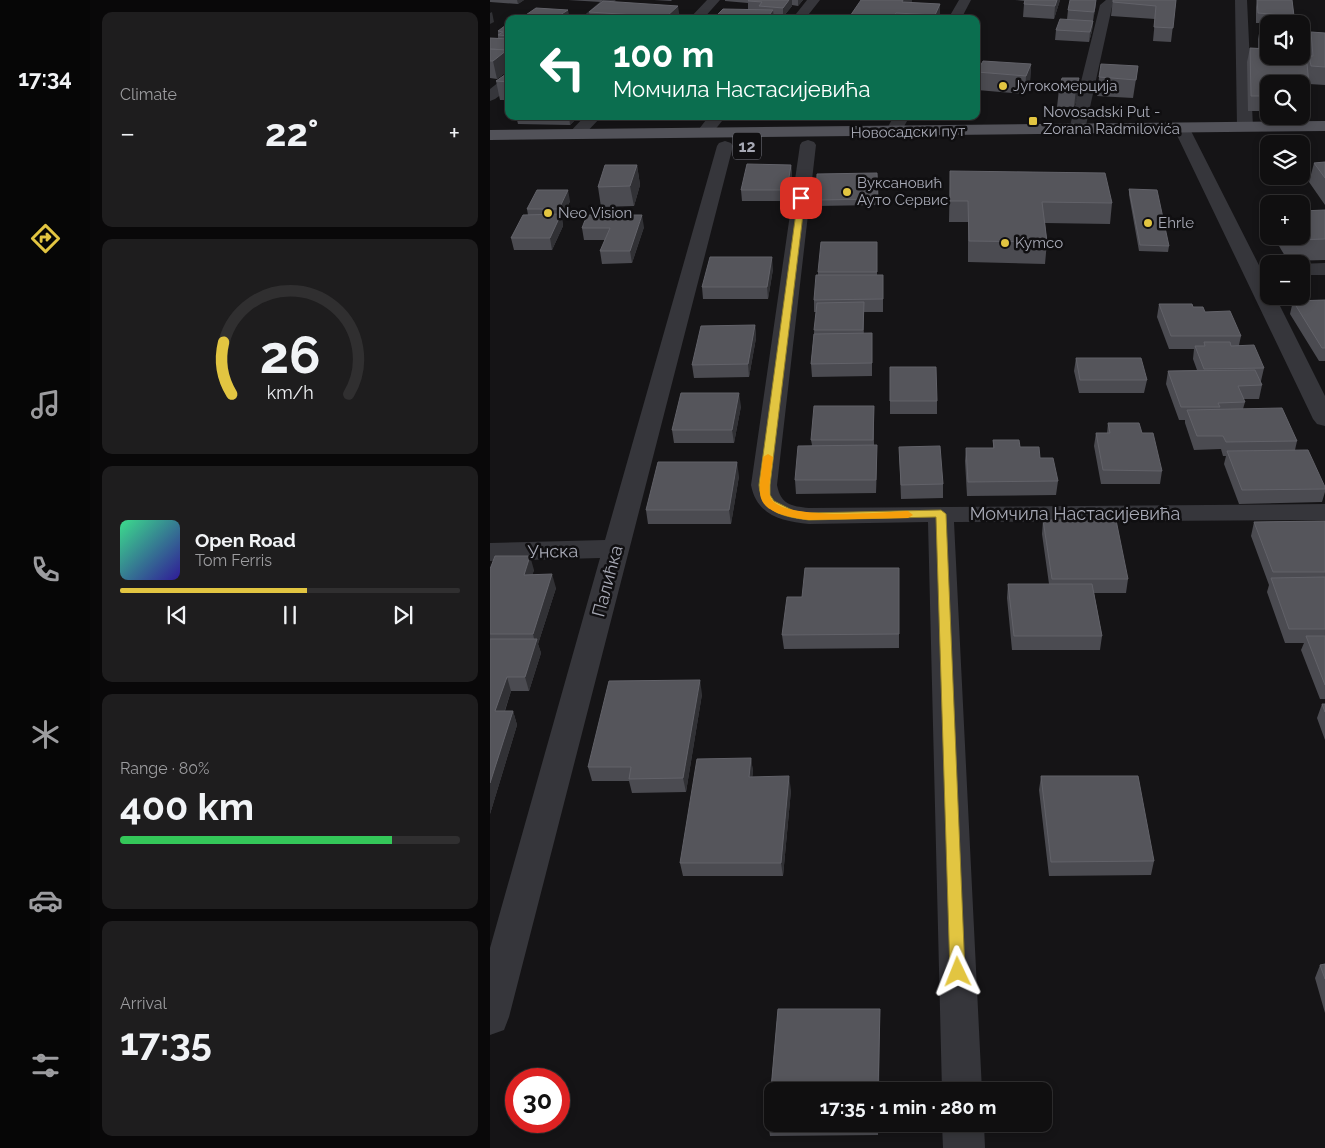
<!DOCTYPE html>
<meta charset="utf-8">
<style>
body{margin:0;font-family:Raleway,sans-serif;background:#1e1d1e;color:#f1f3f6;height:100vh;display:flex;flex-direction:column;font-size:19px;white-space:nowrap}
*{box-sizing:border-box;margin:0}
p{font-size:16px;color:#9c9c9f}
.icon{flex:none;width:28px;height:28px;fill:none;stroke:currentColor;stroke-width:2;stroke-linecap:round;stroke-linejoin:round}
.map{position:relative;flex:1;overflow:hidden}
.side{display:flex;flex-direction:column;gap:12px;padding:12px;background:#090809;width:400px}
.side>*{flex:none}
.guide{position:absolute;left:15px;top:15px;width:475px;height:105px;border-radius:10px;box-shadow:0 2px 8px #0003,0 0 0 1px #302f30;background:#0b6e4f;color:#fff;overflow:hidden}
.buttons{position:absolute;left:770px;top:15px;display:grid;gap:10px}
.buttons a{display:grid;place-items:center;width:50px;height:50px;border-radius:10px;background:#100f10;box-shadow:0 2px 8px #0003,0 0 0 1px #302f30;font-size:25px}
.speed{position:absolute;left:15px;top:1068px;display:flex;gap:10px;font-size:25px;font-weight:700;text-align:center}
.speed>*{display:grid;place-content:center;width:65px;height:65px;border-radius:50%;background:#100f10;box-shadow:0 2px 8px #0003,0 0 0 1px #302f30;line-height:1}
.speed .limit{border:8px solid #d22;background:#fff;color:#111}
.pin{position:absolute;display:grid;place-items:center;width:42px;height:42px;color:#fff;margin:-21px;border-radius:10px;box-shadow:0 2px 8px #0006}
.me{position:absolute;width:55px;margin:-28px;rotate:358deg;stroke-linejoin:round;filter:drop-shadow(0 0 4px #0008)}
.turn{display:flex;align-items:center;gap:18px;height:105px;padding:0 25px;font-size:22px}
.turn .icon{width:65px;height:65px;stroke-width:2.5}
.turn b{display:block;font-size:35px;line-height:42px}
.big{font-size:38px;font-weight:700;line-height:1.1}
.side .card{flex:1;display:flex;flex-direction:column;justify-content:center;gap:8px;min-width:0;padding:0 18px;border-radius:10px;background:#1e1d1e}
.side .dial{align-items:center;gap:0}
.dial svg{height:130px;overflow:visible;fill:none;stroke:#302f30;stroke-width:7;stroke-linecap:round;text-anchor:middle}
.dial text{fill:#f1f3f6;stroke:none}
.song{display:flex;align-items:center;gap:15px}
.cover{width:60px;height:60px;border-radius:8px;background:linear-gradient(135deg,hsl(150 70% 55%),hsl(250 70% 35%))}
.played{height:5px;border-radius:2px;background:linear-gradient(90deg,#e2c541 55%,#302f30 55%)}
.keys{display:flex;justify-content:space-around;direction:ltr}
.heat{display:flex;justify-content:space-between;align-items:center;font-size:28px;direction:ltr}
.charge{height:8px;border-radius:4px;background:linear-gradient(90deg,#34c759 80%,#302f30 0)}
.trip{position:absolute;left:274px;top:1082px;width:288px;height:50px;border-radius:10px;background:#100f10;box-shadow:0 2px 8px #0003,0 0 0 1px #302f30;font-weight:700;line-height:50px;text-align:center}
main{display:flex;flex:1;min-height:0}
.tab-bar{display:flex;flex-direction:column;width:90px;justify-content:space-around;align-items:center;background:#060606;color:#9c9c9f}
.tab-bar .icon{width:35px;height:35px}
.tab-bar .selected{color:#e2c541}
.tab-bar b{font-size:22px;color:#f1f3f6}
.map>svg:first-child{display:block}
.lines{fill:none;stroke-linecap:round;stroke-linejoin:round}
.minor{fill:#36363b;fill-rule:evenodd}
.primary{fill:#525259;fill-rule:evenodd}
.wall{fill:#4b4b51}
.shaded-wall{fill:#313135}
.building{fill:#55555b;stroke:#626269}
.route{fill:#e2c541;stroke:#93802a}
.slow{fill:#f59e0b}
.poi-dot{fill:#e2c541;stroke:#100f11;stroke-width:2}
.labels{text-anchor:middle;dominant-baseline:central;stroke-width:5;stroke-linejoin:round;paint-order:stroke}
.far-poi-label{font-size:15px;fill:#a7a9b5;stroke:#100f11;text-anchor:start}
.far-street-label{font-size:15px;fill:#a7a9b5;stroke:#100f11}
.shield{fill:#100f11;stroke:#7a7b84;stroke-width:1}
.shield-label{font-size:16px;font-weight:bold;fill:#a7a9b5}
.street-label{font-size:18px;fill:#a7a9b5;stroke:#100f11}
</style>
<main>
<nav class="tab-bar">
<b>17:34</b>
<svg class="icon selected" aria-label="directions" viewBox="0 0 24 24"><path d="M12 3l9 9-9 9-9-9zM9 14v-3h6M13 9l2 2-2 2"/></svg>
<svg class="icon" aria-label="music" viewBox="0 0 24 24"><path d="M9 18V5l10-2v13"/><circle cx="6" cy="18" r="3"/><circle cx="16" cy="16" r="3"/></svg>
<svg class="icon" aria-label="phone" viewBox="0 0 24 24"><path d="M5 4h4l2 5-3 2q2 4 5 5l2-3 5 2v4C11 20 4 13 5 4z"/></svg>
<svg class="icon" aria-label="climate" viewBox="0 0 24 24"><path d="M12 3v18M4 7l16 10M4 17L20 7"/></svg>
<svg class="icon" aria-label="car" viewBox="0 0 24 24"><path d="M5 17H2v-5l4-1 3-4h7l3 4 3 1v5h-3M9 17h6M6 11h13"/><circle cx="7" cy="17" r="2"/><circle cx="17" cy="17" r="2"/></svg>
<svg class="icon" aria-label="filters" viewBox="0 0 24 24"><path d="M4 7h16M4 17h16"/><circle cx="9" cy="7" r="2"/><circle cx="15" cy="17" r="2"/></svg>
</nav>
<section class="side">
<div class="card"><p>Climate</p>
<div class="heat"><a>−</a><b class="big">22°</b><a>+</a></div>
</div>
<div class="card dial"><svg viewBox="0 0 100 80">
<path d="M14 69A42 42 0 1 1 86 69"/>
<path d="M14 69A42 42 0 0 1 9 37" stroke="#e2c541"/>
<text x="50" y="56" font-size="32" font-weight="700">26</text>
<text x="50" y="72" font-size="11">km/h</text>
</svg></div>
<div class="card">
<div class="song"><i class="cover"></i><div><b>Open Road</b><p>Tom Ferris</p></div></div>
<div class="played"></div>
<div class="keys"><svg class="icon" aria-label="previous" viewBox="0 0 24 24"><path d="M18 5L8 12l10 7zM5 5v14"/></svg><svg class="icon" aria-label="pause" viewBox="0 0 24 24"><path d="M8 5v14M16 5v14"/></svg><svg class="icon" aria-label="next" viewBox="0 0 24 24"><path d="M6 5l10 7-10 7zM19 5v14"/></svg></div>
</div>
<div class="card"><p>Range · 80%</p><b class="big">400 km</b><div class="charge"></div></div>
<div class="card"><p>Arrival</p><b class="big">17:35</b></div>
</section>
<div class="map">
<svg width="835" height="1148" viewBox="0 0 835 1148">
<rect width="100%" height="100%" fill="#151416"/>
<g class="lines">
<path class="minor" d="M112,0H126L104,19H90Z
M217,0H230L213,19H199Z
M317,0H330L315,19H302Z
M469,0H481L471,19H458Z
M616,0H631L622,7L595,130L593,133H581L579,130L610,5Z
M745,0H757L763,127L761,130H749L747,127Z
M19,77V89L5,99L0,101V89L14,78Z
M95,116H112L91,138H79L77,135Z
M219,116H236L220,136H208L206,133Z
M404,116H420L409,135H397L395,132Z
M692,124L698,126L700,129L779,285V296H785L835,396V426L827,424L823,419L684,129L686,126Z
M318,140L324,142L326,145L287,485C291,505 301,506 319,508L835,504V520L464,522L492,1091H452L438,522L319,524C292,521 267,516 261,485L310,145L312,142Z
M235,141L241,143L243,146L19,1017L14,1030L0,1035V948L110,558L0,561V543L115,540L227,146L229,143Z
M835,263V275H811V264H808Z
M452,1124H494L495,1148H453Z"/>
<path class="primary" d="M835,121V131L0,140V130Z"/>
</g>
<path class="wall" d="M0,0H34L28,4L0,2Z
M78,0H113L111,2Z
M164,0H182L181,1Z
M235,0H313L308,6L302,5V6L293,17H284L276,19H226V16L258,9V3L235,1Z
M525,0H570L564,19L533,17L534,4L535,1Z
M623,0H686L681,42L663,41L665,19L621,16Z
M767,0H802L804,16L802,24H779V56L817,65L818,62L817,49L821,32L835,33V85L819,84L820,97L817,112L811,111V84H779V111H758L757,62L760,48H768V39L771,23H766V7Z
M113,1L190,19H101L99,12Z
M422,2L421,3L450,4V19H358Z
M606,4L603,21L602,31L599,42L565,40L566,30L577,19L578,10Z
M19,25V70L7,79L0,78V38H8V31Z
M541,64L540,82L535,94L487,90V72Z
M648,66L643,98L607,96L609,77Z
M19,72V100H10L6,81Z
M589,78L588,96L584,107H567L569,89Z
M26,116H89L80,125L28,124Z
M169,116H209L205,120L169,118Z
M835,162V205L819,182L824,163Z
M147,165L150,185L144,206L111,207L108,187Z
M301,165L302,176L298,201H252L251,190Z
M460,171L622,203L620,224L555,223L557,242L555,264L478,262V222H459Z
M387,173L388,205L326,206V200Z
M639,189L679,246L678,252L649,251L639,195Z
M80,201L72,219L73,226L62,250H24L21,238L38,215L37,209Z
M835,210V260L798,261L783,236H811Z
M154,227L142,263L112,264L110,251L115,240H94L92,228Z
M387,242V275H393V312H374V334L382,333V376L322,377L321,364L326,312H324V300L328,275V272Z
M283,269L278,299H213L212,287Z
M835,300V361H829L800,314L803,301Z
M669,304L703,307L715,312L751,336L749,345L774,368L771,381H770L772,385L769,399H753L755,402L753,409L807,441L805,450L835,487V492L832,502L749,504L734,464L736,456H733L731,449L704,450L695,423V420H689L676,384L678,371L707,370L703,359L704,349H679L667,317Z
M265,325L266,338L259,377L204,378L202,365Z
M586,358L657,380L654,393H589L584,371Z
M400,367L447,401V414H400Z
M251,406L244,443H184L182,430Z
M384,406V445L387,458L386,493L306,494L305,480L322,445L321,440Z
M618,423L672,471L670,484H611L604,446L606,433H617Z
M503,440L530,447L550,458L568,481L566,495L477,496L475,461L476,448H503Z
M409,447L453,484V498L411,499Z
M249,476L241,524H158L156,510Z
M553,520L638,579L636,593H604L612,636L610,650H522L517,598L518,584H559L552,534Z
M835,521V699H830L811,650L814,643H795L777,592L779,585L761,536L764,522Z
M409,568V648L294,649L292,635L312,597Z
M0,569L44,570L42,575L66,588L48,644L51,653L39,691H21L15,711H23L27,725L0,814Z
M212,694L196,792L142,793L139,781H102L98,767Z
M832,704H835V740L827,718Z
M261,758L263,772L262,777L301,790L293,876H193L190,863Z
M551,776L664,861L661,875L559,876L549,790Z
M835,964V1013L825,978L830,965Z
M288,1009H390L389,1091H282V1124H388V1135L280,1136L278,1123Z"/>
<path class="shaded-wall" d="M27,0H34L28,4Z
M299,0H302V6L293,17V8Z
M308,0H313L308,6Z
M413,0H422V2L415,13L412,2Z
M567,0H570L564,19L565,6Z
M606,0V4L603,21L604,12Z
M450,4V19H445V15Z
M188,6L190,19H176V17Z
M78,10L80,19H71L70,15Z
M283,10L284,19H276Z
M2,12L4,22L0,24V13Z
M406,13V19H402Z
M603,21L602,31L599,42L600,32Z
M17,50L19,56V70L7,79L3,61Z
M541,64L540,82L535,94L536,76Z
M589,78L588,96L584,107L586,89Z
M79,116H89L80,125Z
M147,165L150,185L144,206L140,186Z
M301,165L302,176L298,201L297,190Z
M78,190L80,201L72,219L73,226L62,250L60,238L70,216L69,209Z
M152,215L154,227L142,263L140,251Z
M282,257L283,269L278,299L277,287Z
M374,302V315L373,343V330Z
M265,325L266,338L259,377L258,364Z
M249,393L251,406L244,443L242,430Z
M387,445V458L386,493V480Z
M247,462L249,476L241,524L239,510Z
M40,556L44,570L38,589L34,575Z
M62,574L66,588L48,644L51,653L39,691L35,677L45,643L43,634Z
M17,677L21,691L10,725L5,711Z
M210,680L212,694L196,792L193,778Z
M23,711L27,725L0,814V783Z
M261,758L263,772L261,791L259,777Z
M299,776L301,790L293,876L291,863Z
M390,1009L389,1091H388Z"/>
<path class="building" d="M259,0H299L293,8L269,6L272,2L258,1Z
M371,0H413L412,2L450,4L445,15L406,13L402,19H358Z
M535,0H567L565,6L534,4Z
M580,0H606L604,12L578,10Z
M623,0H686L683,28L664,27L666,6L623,2Z
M767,0H802L804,16L768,13Z
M113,1L188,6L176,17L99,12Z
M46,8L78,10L70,15L76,16L72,19H30Z
M233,9L283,10L276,19H239L241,17L226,16Z
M570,19L603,21L600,32L566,30Z
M771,22L801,24H779V44H772Z
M16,25H19V36L8,35L13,32L8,31Z
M821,32L835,33V67L821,66L819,56H823Z
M0,38L19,39V50L0,49Z
M760,48L779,49V56H811V51H816L820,97L811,96V84H779V96H761Z
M0,49L17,50L3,61H0Z
M493,61L541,64L536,76L487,72Z
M611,64L648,66L646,80L609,77Z
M19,72V82L6,81Z
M572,78H589L586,89H569Z
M835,162V178L824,163Z
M257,164L301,165L297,190H251Z
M115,165H147L140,186L108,187Z
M460,171L615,173L622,203L552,202L557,242L479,241L478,201H460Z
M387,173L388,199L326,200L327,174Z
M639,189L667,190L679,246L650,245Z
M47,190H78L69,209H37Z
M835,210V239L803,240L801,236H811V211Z
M71,214L60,238H21L33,215Z
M97,215H152L140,251H110L120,228H92Z
M331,242H387V272H328Z
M220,257H282L277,287H212Z
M326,275H393V299L324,300Z
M835,300V348H832L803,301Z
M374,302L373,330H324L327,303Z
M669,304H702L703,307H713L715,312L740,311L751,336H681Z
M265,325L258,364L202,365L211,326Z
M382,333V363L321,364L324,334Z
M714,342H740L741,346L764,345L774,368L714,369L705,346H715Z
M586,358H651L657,380H590Z
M400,367H446L447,401H400Z
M765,370L772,385L748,386L755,402L728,403L730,407H691L678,371Z
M191,393H249L242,430H182Z
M324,406H384L383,440H321Z
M792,408L807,441L736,442L733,436H707L697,410Z
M618,423H649L652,433H663L672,471L613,470L606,433H620Z
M503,440H529L530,447H549L550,458H563L568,481L478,482L476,448H504Z
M387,445L386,480H305L308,446Z
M450,446L453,484L411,485L409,447Z
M818,450L835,487V489L752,490L737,451Z
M168,462H247L239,510H156Z
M553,520H626L638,579H562Z
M835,521V572H783L764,522Z
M5,556H40L34,575L62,574L43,634H0V569Z
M315,568H409V634L292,635L297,597H312Z
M835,577V629H799L781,578Z
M518,584H602L612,636H524Z
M816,636H835V685Z
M0,639H47L35,677H17L5,711H23L0,783Z
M210,680L193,778L139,779L141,767H98L119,681Z
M832,704H835V712Z
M261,758L259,777L299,776L291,863H190L207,759Z
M551,776H648L664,861L561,862Z
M835,964V979L830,965Z
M288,1009H390L388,1091H282V1123H278Z"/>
<path class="route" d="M311,196L315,198L280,485V495L284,501L304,511L319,513L451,510L456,514L475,972L473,977L468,979L462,977L460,972L446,517L319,520C295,517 271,513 269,485L308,198Z"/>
<path class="slow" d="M278,454L283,457C282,467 278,487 280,496C287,522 395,512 418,511L423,515L418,518L319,520C303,518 271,514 270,493C269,482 272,469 273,457Z"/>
<g class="poi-dot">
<circle cx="513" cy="86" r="5"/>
<rect x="538" y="116" width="10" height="10" rx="2.5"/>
<circle cx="357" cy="192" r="5"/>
<circle cx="58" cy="213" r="5"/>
<circle cx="658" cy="223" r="5"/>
<circle cx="515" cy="243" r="5"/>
</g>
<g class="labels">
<g class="far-poi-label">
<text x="523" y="86">Југокомерција</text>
<text x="553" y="112">Novosadski Put -<tspan x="553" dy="17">Zorana Radmilovića</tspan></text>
<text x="367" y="183">Вуксановић<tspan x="367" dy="17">Ауто Сервис</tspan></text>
<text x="68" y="213">Neo Vision</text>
<text x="668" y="223">Ehrle</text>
<text x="525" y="243">Kymco</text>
</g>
<g class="far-street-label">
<text transform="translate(418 132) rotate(-1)">Новосадски пут</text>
</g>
<rect class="shield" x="243" y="132.5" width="28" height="27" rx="4"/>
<g class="shield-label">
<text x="257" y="146">12</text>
</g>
<g class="street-label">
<text x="585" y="513">Момчила Настасијевића</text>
<text transform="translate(63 551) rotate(-1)">Унска</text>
<text transform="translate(117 581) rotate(-75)">Палићка</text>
</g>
</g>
</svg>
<div class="buttons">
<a><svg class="icon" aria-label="sound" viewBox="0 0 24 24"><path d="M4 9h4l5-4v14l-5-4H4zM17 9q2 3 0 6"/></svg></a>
<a><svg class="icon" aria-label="search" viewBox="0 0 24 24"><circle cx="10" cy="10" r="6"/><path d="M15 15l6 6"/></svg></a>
<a><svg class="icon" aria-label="layers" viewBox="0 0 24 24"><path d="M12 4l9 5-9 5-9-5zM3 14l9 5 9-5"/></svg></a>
<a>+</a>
<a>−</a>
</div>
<div class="speed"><div class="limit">30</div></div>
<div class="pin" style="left:311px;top:198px;background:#d93025"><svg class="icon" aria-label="arrive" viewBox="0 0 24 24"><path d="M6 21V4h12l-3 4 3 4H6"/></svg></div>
<svg class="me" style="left:468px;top:972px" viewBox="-20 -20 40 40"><path d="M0-17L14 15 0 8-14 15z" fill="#e2c541" stroke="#fff" stroke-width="4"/></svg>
<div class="trip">17:35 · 1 min · 280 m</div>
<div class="guide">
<div class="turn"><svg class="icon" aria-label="left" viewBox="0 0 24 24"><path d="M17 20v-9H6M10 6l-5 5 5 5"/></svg><div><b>100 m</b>Момчила Настасијевића</div></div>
</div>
</div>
</main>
